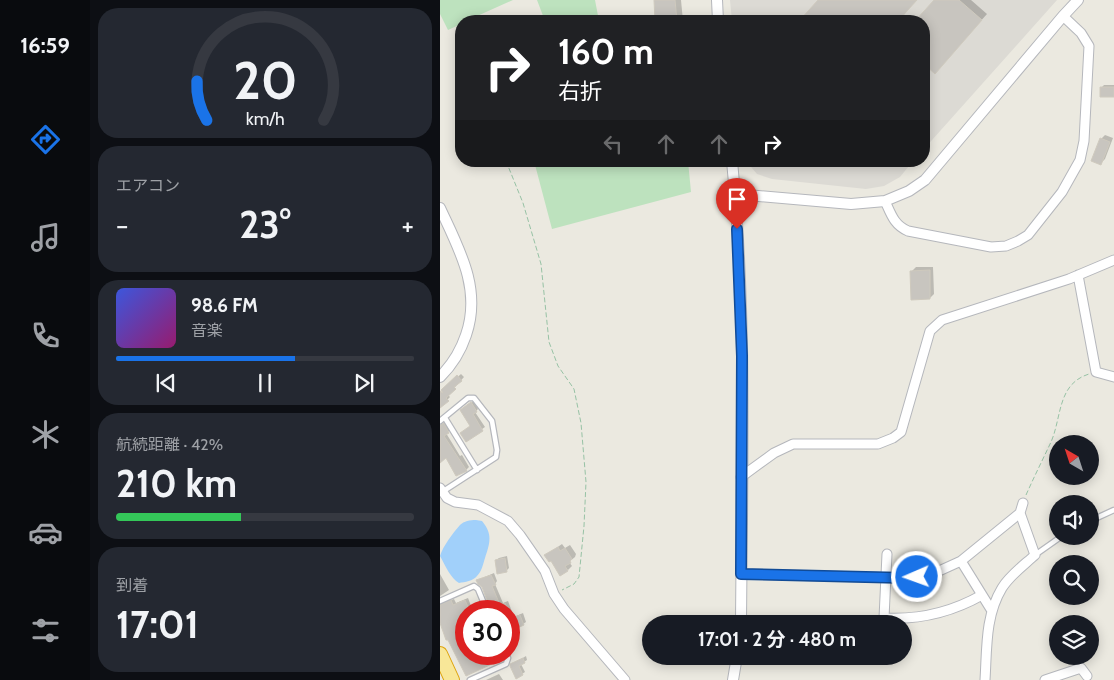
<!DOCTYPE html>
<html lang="ja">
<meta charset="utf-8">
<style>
body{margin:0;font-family:Cabin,"Noto Sans JP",sans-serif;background:#242831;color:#f1f3f6;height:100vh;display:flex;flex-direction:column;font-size:19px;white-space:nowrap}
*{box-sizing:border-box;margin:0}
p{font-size:16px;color:#9ea1a6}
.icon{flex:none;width:28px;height:28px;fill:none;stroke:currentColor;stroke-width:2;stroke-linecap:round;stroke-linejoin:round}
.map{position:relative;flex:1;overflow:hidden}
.details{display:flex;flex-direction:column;gap:8px;padding:8px;background:#0d0f14;width:350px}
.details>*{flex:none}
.banner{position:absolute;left:15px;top:15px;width:475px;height:152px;border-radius:20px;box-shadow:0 2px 12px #0003;background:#202124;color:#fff;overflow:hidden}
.needle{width:32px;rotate:321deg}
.buttons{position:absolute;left:609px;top:435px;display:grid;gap:10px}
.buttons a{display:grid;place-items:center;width:50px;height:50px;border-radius:50%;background:#171b24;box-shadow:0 2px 12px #0003;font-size:25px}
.speed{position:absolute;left:15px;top:600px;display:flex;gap:10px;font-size:25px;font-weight:700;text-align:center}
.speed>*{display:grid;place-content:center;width:65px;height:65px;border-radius:50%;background:#171b24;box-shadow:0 2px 12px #0003;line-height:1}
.speed .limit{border:8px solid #d22;background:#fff;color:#111}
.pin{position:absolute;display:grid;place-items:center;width:42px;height:42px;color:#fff;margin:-51px -21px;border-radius:50% 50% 50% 0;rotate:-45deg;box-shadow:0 0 5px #0007}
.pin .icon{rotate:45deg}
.me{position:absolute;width:55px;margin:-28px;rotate:268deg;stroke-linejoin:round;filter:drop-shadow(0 0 4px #0008)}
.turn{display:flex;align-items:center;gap:18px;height:105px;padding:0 20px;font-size:22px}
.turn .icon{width:65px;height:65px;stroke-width:2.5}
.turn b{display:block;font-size:35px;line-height:42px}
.lanes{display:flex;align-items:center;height:48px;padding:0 20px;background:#0003;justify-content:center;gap:25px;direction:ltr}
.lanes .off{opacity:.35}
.big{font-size:38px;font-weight:700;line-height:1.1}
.details .card{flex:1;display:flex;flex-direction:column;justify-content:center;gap:8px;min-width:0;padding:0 18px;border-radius:20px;background:#242831}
.details .dial{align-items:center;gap:0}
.dial svg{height:130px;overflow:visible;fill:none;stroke:#363941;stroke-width:7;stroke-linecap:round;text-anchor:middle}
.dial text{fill:#f1f3f6;stroke:none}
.song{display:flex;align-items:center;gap:15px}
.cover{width:60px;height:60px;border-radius:8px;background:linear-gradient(135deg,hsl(230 70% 55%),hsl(320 70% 35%))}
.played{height:5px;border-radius:2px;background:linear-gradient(90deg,#1a73e8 60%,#363941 60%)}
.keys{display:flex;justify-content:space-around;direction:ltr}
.heat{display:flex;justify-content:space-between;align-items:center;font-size:28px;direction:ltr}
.charge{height:8px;border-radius:4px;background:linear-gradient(90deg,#34c759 42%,#363941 0)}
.trip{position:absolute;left:202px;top:615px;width:270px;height:50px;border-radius:25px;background:#171b24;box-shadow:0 2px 12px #0003;font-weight:700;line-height:50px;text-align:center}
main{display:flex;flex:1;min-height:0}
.tab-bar{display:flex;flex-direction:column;width:90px;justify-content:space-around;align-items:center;background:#090b0e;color:#9ea1a6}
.tab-bar .icon{width:35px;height:35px}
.tab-bar .selected{color:#1a73e8}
.tab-bar b{font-size:22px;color:#f1f3f6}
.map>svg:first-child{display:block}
.industrial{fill:#dcdad4}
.green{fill:#bde2be}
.water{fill:#a1d0fa}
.shadow{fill:#0003}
.building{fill:#c8c5bf;stroke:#cfcabe}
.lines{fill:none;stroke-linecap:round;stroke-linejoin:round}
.service-casing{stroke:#b5b7bc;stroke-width:7}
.minor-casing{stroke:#b5b7bc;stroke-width:11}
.tertiary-casing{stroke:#b5b7bc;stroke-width:12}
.trunk-casing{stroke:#dea40d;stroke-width:16}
.path{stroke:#97c2a5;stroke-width:1;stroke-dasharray:5 2.5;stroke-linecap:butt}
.service{stroke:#fff;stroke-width:4.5}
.minor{stroke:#fff;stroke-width:9}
.tertiary{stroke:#fff;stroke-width:10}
.trunk{stroke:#f8e798;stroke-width:14}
.route-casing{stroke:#114b97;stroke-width:12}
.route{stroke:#1a73e8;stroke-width:9}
</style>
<main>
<nav class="tab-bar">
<b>16:59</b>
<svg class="icon selected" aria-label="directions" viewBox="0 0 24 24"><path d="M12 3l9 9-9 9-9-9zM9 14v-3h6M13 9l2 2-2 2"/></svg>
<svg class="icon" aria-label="music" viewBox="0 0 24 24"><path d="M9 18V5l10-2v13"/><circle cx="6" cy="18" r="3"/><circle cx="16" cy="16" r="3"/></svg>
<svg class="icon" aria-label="phone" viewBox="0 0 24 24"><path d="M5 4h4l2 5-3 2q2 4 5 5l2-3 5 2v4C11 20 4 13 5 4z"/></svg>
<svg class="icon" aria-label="climate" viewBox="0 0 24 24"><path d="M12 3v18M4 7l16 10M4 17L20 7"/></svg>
<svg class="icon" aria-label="car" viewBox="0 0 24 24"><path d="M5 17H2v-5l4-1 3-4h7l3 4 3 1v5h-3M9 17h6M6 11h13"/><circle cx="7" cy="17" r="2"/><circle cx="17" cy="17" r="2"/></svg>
<svg class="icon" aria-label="filters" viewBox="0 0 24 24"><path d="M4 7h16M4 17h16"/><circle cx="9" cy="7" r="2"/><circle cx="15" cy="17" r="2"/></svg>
</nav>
<section class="details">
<div class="card dial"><svg viewBox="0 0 100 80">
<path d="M14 69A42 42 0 1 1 86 69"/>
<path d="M14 69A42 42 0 0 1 8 45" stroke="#1a73e8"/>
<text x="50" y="56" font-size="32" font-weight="700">20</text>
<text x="50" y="72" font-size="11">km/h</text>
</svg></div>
<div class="card"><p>エアコン</p>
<div class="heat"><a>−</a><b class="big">23°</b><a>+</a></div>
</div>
<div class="card">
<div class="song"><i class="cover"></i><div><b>98.6 FM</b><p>音楽</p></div></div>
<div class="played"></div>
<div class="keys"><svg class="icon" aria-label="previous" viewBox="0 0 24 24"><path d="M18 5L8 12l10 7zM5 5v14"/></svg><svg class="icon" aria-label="pause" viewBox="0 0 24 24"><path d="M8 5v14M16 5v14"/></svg><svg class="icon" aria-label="next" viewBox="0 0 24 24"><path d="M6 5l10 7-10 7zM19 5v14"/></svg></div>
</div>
<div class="card"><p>航続距離 · 42%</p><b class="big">210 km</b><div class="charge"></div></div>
<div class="card"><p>到着</p><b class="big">17:01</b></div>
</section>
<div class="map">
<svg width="674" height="680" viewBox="0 0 674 680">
<rect width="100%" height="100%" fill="#ebe9e0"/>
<path class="industrial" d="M290,0H617L484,149V21H292Z
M306,161H473L460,177L444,186L426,189L332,179L317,174Z"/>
<path class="green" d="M0,0H73L26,21H21V24L8,30L0,14Z
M97,0H155L159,21H105Z
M94,161H248L251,192L112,229Z"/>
<path class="water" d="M36,520L42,521C53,534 50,543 45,558C43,564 42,571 37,576C33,581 25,582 19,583C11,579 5,565 0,556C3,546 13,533 20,525C24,521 30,520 36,520Z"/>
<path class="shadow" d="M215,0H241L243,21H216Z
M379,0H476L462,17L467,21H361Z
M496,0H531L547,14L495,72L484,62V21H477Z
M664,85H674V95L661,88Z
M665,135L673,138L665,159L661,163V139Z
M476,267H493L494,294L490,298L472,271Z
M21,374L24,377L8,395L10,397L0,407V397L5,393L3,390Z
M34,401L38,409L35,412L45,427L26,440L31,426L25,407Z
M6,422L11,429L6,433L20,456L22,455L29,467L26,470L6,456L0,462V425Z
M122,544L125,548L130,545L136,554L135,557L129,562L132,566L128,570L106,555Z
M67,556L69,568L66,571L56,560L59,558Z
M54,573L57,581L55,584L63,603L68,601L74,617L83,613L86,622L83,624L74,623L69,626V611H53L43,587L38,580Z
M0,574L9,590L0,596Z
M28,598L33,611H26V616L18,619L24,636L26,634V654H56L58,659L27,675L0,622V604L14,599L16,603Z
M86,656L87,660L81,664L85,672L82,674L71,665Z
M59,674L63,680H46Z"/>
<path class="building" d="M214,0H235L237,21H215Z
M378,0H477L458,21H359Z
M494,0H519L542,20L495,74L484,64V21H475Z
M660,87H674V97H660Z
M660,138L670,142L661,165L651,161Z
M490,270V299L471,300L470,271Z
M17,375L22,381L14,387L16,389L6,398L9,401L0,408V391L3,393L1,390Z
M31,402L37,412L33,414L43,431L26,442L20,433L30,426L20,410Z
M4,423L9,433L4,436L27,471L16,476L6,458L0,463V426Z
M118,547L120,551L125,548L132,559L130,561L131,563L125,566L128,571L120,576L111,561L109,562L104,555Z
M65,558L67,572L57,574L55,560Z
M51,575L56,585L52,586L60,605L65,603L68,611H51L42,587L38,584L36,580Z
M11,600L13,605L25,600L30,611H26V617L16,622L22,639L24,638L26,643V654H53L56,662L26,676L8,640H6L0,623V605Z
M80,615L84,625L75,629L74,625L69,627V619Z
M83,658L85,663L79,666L83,675L76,679L70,666V664Z"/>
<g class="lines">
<defs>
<path id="service" d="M5,418L37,470
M0,421L28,398H34L52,421L57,450L56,457L2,492
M650,521L674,510
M595,555L622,536
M0,601L34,586L38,589L47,611
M30,680L66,664L68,658L66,654"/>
<path id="minor" d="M445,201C451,214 454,225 468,231L551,247L566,246L578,241L588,235L622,192L640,160L644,141L649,46L641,33L623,16
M638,275L656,372L674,377
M301,477L334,453L353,444H438L453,438L461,432L490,331L502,320L629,279L674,260
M0,488L7,498L15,502L38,505L68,521L80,535L105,571L114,594L124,609L185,680
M447,554L444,618C479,620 512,612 542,595
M521,561L552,611
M301,574L467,578L488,576L521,561L580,513
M545,680C547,649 545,616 562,588C570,575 584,565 595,555L580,513L583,503
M605,680L641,668L647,676"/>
<path id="tertiary" d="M277,0L278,21
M292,161C307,314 302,470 301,624
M295,194L411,204L445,201L469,191L485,180L623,16L638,0
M0,208C19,249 42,289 26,335C21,350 12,365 0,377
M293,680L297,656"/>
<path id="trunk" d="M0,654L12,680"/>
</defs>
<use href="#service" class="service-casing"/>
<use href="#minor" class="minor-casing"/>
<use href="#tertiary" class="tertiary-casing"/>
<use href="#trunk" class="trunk-casing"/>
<path class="path" d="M66,161L83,203L101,264L109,342L118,366L134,389L141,423L146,482L144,526L139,577L134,584L122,590
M586,495C594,477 603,459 611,442C622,417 617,384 649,374"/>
<use href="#service" class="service"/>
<use href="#minor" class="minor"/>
<use href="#tertiary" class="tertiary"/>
<use href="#trunk" class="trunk"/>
</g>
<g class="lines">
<defs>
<path id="route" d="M297,229L302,356L301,574L467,578L477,577"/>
</defs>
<use href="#route" class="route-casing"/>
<use href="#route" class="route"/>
</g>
</svg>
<div class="buttons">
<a><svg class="needle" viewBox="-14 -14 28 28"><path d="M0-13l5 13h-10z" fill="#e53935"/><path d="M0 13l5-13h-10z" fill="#9ea1a6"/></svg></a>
<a><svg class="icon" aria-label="sound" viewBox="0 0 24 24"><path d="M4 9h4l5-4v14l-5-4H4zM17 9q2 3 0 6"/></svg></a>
<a><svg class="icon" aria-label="search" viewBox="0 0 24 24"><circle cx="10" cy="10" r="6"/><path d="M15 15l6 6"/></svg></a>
<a><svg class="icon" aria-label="layers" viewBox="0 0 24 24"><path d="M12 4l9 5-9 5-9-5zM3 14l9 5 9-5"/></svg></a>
</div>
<div class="speed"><div class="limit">30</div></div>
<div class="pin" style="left:297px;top:229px;background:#d93025"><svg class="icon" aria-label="arrive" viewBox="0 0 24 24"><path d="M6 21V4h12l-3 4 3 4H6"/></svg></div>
<svg class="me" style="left:477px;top:577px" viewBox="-20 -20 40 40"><circle r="17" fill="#1a73e8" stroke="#fff" stroke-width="3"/><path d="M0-11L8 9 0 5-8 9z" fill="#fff"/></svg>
<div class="trip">17:01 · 2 分 · 480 m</div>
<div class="banner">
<div class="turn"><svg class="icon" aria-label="right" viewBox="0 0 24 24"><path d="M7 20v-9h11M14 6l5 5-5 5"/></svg><div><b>160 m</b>右折</div></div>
<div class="lanes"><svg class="icon off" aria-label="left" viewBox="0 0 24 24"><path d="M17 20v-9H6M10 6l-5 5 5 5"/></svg><svg class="icon off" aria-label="ahead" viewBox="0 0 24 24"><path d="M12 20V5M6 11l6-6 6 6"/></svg><svg class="icon off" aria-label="ahead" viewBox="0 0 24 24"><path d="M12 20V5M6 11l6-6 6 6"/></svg><svg class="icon" aria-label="right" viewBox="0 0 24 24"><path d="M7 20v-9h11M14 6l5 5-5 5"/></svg></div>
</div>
</div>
</main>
